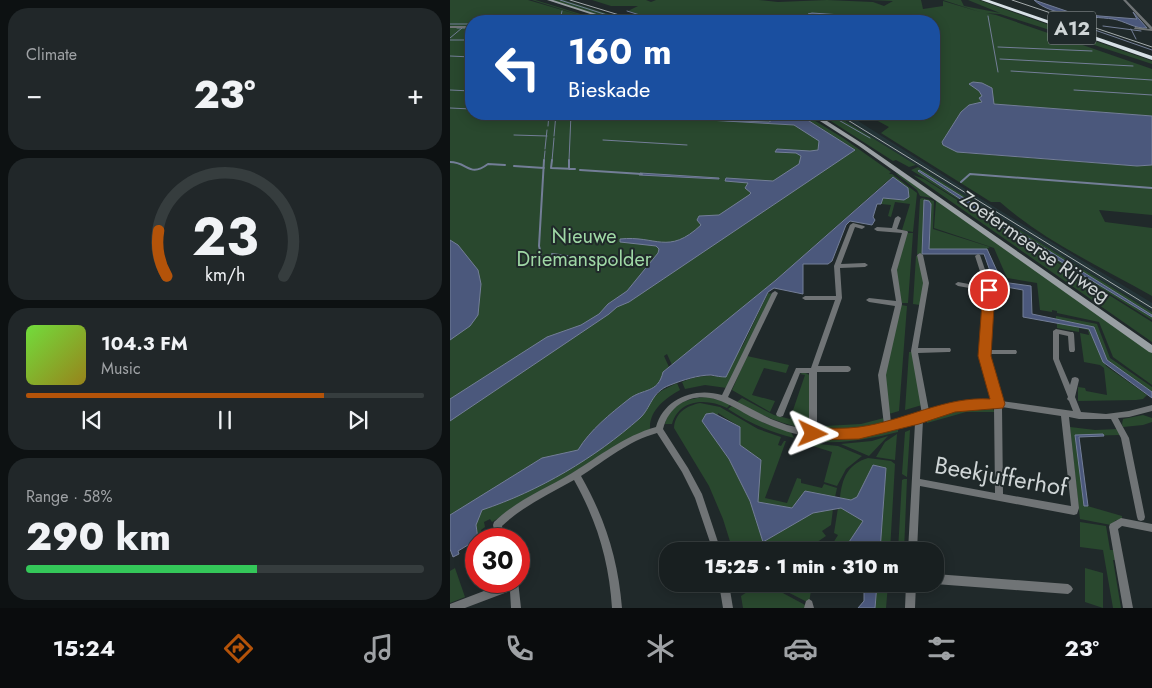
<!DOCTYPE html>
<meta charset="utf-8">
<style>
body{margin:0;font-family:Jost,sans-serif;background:#212729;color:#f1f3f6;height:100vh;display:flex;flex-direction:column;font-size:19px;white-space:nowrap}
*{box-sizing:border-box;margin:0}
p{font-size:16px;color:#9fa2a5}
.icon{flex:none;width:28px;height:28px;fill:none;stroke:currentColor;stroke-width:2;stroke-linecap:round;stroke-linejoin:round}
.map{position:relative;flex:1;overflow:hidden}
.drawer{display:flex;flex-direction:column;gap:8px;padding:8px;background:#0d1112;width:450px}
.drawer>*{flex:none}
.guide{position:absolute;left:15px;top:15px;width:475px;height:105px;border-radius:20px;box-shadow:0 2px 12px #0003,0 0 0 1px #363d3e;background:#1a4fa0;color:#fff;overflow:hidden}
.speed{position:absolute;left:15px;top:528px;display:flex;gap:10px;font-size:25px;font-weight:700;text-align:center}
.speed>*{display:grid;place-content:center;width:65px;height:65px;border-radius:50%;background:#181f20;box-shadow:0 2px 12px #0003,0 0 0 1px #363d3e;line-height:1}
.speed .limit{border:8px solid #d22;background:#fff;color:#111}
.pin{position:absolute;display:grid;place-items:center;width:42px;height:42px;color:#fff;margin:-21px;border:2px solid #fff;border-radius:50%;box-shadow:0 1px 5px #0007}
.me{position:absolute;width:55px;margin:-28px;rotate:92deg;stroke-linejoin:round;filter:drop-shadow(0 0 4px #0008)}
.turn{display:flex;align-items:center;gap:18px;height:105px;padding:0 20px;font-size:22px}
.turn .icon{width:65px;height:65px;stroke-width:2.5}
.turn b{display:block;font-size:35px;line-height:42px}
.big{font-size:38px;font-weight:800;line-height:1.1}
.drawer .card{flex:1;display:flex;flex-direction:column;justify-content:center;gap:8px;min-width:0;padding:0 18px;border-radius:20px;background:#212729}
.drawer .dial{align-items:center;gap:0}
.dial svg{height:130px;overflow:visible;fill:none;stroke:#363d3e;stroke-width:7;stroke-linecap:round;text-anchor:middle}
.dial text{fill:#f1f3f6;stroke:none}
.song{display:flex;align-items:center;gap:15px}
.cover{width:60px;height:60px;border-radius:8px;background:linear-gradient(135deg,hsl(100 70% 55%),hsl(50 70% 35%))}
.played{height:5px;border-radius:2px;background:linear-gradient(90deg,#b45309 75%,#363d3e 75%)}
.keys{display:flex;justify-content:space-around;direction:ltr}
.heat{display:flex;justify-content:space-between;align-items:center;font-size:28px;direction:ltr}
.charge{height:8px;border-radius:4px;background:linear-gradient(90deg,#34c759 58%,#363d3e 0)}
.trip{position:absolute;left:209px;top:542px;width:285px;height:50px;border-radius:20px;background:#181f20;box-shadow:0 2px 12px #0003,0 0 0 1px #363d3e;font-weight:800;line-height:50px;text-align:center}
.tabs{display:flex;height:80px;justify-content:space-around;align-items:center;background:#0a0c0d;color:#9fa2a5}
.tabs .icon{width:35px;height:35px}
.tabs .active{color:#b45309}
.tabs b{font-size:22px;color:#f1f3f6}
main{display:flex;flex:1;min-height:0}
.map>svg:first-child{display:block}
.built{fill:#243437}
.green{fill:#29482e}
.water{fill:#4b587c;stroke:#737e97}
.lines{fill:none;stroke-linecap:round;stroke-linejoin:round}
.stream-far1{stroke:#737e97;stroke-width:1}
.stream{stroke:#737e97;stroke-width:2}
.minor{fill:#707476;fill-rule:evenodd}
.secondary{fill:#999fa3;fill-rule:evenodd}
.motorway{fill:#d7e0e6;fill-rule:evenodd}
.tram{stroke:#a4abac;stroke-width:1}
.rail{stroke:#a4abac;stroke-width:1}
.route{fill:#b45309;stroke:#753606}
.labels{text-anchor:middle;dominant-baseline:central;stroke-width:4;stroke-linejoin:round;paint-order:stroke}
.shield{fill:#20292a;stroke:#9aa1a2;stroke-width:1}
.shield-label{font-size:19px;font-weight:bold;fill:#cfd5d6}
.park-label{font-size:20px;fill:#9fd8a5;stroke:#20292a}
.street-label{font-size:20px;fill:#cfd5d6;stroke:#20292a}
.near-street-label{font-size:24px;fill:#cfd5d6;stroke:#20292a}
</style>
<main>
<section class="drawer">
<div class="card"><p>Climate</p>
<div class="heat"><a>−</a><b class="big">23°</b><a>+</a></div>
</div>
<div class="card dial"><svg viewBox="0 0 100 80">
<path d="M14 69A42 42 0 1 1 86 69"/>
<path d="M14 69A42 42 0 0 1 9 41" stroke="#b45309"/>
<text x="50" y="56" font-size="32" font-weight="700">23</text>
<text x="50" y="72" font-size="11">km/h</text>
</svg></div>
<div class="card">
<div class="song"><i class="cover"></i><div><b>104.3 FM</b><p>Music</p></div></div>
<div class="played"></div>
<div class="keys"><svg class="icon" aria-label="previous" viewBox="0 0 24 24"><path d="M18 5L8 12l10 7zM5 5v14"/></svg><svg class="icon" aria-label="pause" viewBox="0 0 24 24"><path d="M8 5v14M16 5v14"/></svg><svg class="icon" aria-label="next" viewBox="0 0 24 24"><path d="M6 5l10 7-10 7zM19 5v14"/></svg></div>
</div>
<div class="card"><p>Range · 58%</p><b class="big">290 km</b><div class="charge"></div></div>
</section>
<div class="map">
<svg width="702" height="608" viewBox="0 0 702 608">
<rect width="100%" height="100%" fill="#20292a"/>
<path class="built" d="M385,114H395L405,119L523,194L702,303V311L547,216Z"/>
<path class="green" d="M0,0H78L136,17L82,0H85L137,16C143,21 149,18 158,21L149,19L153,21H21V114H340L405,150L348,114H354L393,138L441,172L439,174H442L467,193L463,232L452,230L460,204L445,202L441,217L438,216L441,205L431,204L433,198L454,200L458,188L442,177L326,280L222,365L217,354L214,356L219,367L213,372C208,393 196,388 183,397C162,412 140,429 128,451L92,458L0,515Z
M100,0H114L181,21H168Z
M142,0H196L201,2L206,0H309L328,2L377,0L423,2L434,6L443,1L419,0H471L473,9L493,6V1L530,12L493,0H511L514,6L550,13L518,0H529L613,30L606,32L550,14L536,13L546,15L702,69V116L544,104L529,91L533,96L530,98L532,103L519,105L511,112L492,142L514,153L687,166L702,165V215L649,210L655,222L702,228V296C651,267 594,241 550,202H541L431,133L439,127L415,114H484V21H210L178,11L188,6H161Z
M619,32L702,61V64L611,34Z
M370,114H384L466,165L459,167L446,160L443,161Z
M468,167L702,312V315L468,171L542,220L702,317V320L461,170Z
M445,173L451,175L702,353V385L663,357L649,322L607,313V311L602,310V312L590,310L587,283L557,278L544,248L484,228L486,201L482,198L470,196L467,190Z
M463,175L474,179L702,322V342Z
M472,198L484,201L483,229L540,247L537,249H479L481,204L475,200L472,254H467L470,199Z
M457,233H463L458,303H452L446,271Z
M466,256H468L474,282L470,305L463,304Z
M318,293L323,294L277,388L255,385L235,389L232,382C245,376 258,375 272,377L293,345Z
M451,305L457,306L449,411L439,414L435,376Z
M606,316L647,324L660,358L702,387V392L657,360L644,327L606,319Z
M607,323L639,329L656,366L697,395L693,399L686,400L628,401V387L635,388L636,391L657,395L654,368L650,365L634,362L630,333L639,335L638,330L629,328V332L607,328Z
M459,352H462L472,405L455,410Z
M297,356L339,365L336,373L314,368L302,395L325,401L320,412L282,390Z
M354,372L361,376L360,422L340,419L355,375L350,374Z
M227,383L230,390C216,398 199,410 200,429L180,438L42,522L40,519L34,522L35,527L31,530L34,537L28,539L26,525L32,510L52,503L122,468L191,417L200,401L211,391Z
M258,397L281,404L277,408C257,398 229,399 222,424H215C220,403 239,398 258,397Z
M292,398L324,415L360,424L355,429C330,423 309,415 287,402Z
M250,403L270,407L308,429L331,437L328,445L331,446L334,441H336L315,498L337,503L347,478L351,479V483L372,488L374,484L387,488L385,497L355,491L342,508L307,502L311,460L290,445V427L268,413V444L279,459L300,501L313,542L363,513L383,509L381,525L372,531L376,536L354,551H283L273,519L259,486L224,428C225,413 236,406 250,403Z
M283,405L314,423L341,432L344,438C320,432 299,423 278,409Z
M523,407H541L545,412H516L477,423V418L504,410Z
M693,415L702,418V422L693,425L673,427L672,424L673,419Z
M434,418L432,424L411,429L375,431V426L411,424Z
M448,426V432C423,438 400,443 374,442V436Z
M620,427L645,430L668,429L670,435L625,436L634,505L672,516V520H666L661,525L630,519Z
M460,430L457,477L452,474L455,432Z
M447,434L445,460L426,457L435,442Z
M438,436L419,456L391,444L422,441Z
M350,442L388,446L412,456L396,469L387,486L374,482L382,452Z
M418,458L441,461L445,464L440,551H430L436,468L423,465L407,497L401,500L390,498C392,478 398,464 418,458Z
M454,479H457L454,551H448L452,480Z
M388,508H391L413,521L399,542L401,551H381L380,548L388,535L384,533Z
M630,522L656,526L660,550H664L666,560H663L671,608H663L653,550L630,547Z
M5,568L15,597L0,603V571Z
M635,568L653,573V608L635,602Z
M309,584H316L357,606L356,608H293L291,596Z
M322,584H362L359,603Z
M427,584H438L436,608H425Z"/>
<path class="water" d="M584,0L625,14L687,19L683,12L697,28C685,29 675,21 663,19C640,16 602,17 584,0Z
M362,13L406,16L413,21H372L358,14Z
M523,82L532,83L542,88L544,104L702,116V165L687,166L507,152L493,145L492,142L511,112L519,105L532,102L529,98L532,96L529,91L519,84Z
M325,114H348L405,150L179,302L167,307L159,314L0,421V399L97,337L131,325L149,314L158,304L177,291L208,253L209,249L206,246L170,242V239C206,235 218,256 251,225L247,220L249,216L269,215L299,195L301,193L295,188L298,183L275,181L276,178L323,181L349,164L351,156L346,153L325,152L327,149L360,151L368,150L369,141L344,125L258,120L319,122L324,119Z
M469,170L702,315V317L542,220L468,171Z
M190,173L269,178V179L189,175Z
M443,177L458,188L459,197L454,200L433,198L431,204H427L423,217L425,220L422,225L400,221L396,225L382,261L378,264H353V294L324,288L318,292L276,377C271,377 266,376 261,375C248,375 233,380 220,385C201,392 201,408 190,418C145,458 89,491 32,510L26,525L28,539L8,551L9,554L3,557L0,549V515L92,458L128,450C140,430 160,414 179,399C193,388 208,394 213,372L326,280Z
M474,200L479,201L481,204L479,249H537L552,282L581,286L582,314L644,327L657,360L702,392V398L653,362L639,329L573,317V290L545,285L534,254H472Z
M0,240L8,245L28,270L31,284L28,315L20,326L0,340Z
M263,413L290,427V445L311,460L308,502L342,508L355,491L401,500L407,497L423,465L436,468L430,551H401L399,542L413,521L391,508L363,513L313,542L300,501L279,459L252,421L256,414Z
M653,434L654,436L629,437L638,506H634L625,435Z
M414,584H427L425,608H408L414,601Z"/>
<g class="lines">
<path class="stream-far1" d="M110,0L176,21
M177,11L209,21
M538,16L548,72
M110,20L112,11
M0,24H21
M653,26L691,31
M7,28H15
M642,29L702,50
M681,29L686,39
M0,38L12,28
M0,40H20
M548,47L642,51
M0,56L21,57
M550,59L683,66
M561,71L702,80
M0,90L21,91
M624,90L702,95
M0,108L21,109
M139,114L238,118
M378,114L420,138
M246,119L261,120
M98,126L99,114
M64,135L97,136
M104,136L106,114
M153,140L237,145
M95,149L97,130
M94,161L95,151
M102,161L104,138
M119,161L121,114"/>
<path class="stream" d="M0,162C18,162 19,178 38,164L55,165
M64,166L94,168
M101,168L102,160
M101,168L125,169
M119,169V160
M130,170L192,174
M511,182L520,174L702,188
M91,254L89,246L94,160
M102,254L124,257
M130,257L199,265"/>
<path class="minor" d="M673,0H676L702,27V31L684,29L685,27L700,29Z
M151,15L152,17L136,21H131Z
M0,26H21V28H0Z
M448,216L451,218L447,229L457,231L458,232L447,270L452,304L436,375L441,423L472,414L461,351L473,283L467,255L470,253L473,255L479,283L468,348H500L501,350L500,352H498L468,353L479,411L511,402L543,401L532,356L536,291L508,286L505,284L508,282L535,287L525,256L528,254L530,255L542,290L539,350H566L567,352L566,354H538L551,401L623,411L619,401L617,399L618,397L603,359V331L606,329L621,332H623L624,334L625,350L624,352H620L619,350L618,336L609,334V359L620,385L622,378L625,377L628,378L629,380L625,397L631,412L656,414L679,411L702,405V411L679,417L668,418L679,438L695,517L694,520L691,521L688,520L687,517L671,438L661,419H629L619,417L629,508L627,514L624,515L470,486L467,551H458L465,423C433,433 397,441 363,437C345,435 328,429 312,422C286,411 260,385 230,404C221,410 216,418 213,429L238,468L252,494L271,551H263L245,498L232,472L207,433C178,441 156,460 131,476C155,518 168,559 172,608H162C159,561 147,521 124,480C99,494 73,506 52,526L55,539H46L43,525L44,522C67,500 95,489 122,473C150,456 174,436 206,427C214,398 245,387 272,395L322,293L325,291L328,293L278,397L321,419L337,425L359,430V373H350L333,416L330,417L327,416L326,414L346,368H361L385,300H355L352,298L355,296H386L384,266L400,225L403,223L414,226L415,227L412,229L405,227L391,264L415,263L418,265L415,267L390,268L392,298L368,366H398L400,367L401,369L400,371L398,372H367V431C389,433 412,430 434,425L428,375L445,306L419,302L416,300L419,298L446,301L441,270L452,233L427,231L424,229L427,227L442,228L445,218ZM518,407H544L545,493L470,479L473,420L498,411ZM552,407L611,416L621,506L553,494Z
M671,518L702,524V532L672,526L668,529L683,608H673L659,527L660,524Z
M485,574L618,584L621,586L623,589L621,592L618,594L485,584Z
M60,581H68L71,608H61L60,591L15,608H0V604Z
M269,584H279L283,608H273Z
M456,584H466L465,608H455Z
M359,599L362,601L364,608H354L356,601Z"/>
<path class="secondary" d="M97,0H103L168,21H162Z
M359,114H366L413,144L702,345V353L699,352L409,146Z"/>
<path class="motorway" d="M531,0H539L702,56V60Z"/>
<path class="tram" d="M120,0L189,21
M388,114L702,308"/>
<path class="rail" d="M562,0L702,47"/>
</g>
<path class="route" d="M539,286L545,290L541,356L555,404L553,408L505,412L469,424L409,439L363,440L358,438L356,434L358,430L363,428C378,428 395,429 409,427C454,421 495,396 540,399L528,356L533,290Z"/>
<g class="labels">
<rect class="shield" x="598" y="11.5" width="48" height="33" rx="4"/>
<g class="shield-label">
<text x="622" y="28">A12</text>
</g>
<g class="park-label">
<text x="134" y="236">Nieuwe<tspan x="134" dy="23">Driemanspolder</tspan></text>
</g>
<g class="street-label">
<text transform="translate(585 247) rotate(35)">Zoetermeerse Rijweg</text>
</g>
<g class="near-street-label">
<text transform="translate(551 476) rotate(10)">Beekjufferhof</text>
</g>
</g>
</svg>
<div class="speed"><div class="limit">30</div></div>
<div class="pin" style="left:539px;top:290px;background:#d93025"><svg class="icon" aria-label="arrive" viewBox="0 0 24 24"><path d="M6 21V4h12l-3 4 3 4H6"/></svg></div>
<svg class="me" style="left:363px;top:434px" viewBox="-20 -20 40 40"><path d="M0-17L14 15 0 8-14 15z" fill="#b45309" stroke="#fff" stroke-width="4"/></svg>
<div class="trip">15:25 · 1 min · 310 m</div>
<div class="guide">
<div class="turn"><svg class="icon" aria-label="left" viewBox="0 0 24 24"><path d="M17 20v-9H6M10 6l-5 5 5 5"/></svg><div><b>160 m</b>Bieskade</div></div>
</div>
</div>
</main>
<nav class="tabs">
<b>15:24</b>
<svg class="icon active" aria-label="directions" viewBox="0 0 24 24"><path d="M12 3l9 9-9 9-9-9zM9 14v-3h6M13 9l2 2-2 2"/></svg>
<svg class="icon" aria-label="music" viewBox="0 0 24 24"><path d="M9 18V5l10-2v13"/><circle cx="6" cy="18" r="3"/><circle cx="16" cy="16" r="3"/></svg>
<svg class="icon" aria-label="phone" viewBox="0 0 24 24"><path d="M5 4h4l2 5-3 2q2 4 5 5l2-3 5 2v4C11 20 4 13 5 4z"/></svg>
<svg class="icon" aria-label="climate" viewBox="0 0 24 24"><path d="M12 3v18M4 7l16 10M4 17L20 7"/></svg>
<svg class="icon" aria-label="car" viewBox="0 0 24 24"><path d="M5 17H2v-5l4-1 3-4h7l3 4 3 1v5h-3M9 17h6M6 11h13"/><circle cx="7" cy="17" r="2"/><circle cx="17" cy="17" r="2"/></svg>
<svg class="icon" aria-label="filters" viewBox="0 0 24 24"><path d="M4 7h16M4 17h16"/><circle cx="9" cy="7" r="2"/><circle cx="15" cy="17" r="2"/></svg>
<b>23°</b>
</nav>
